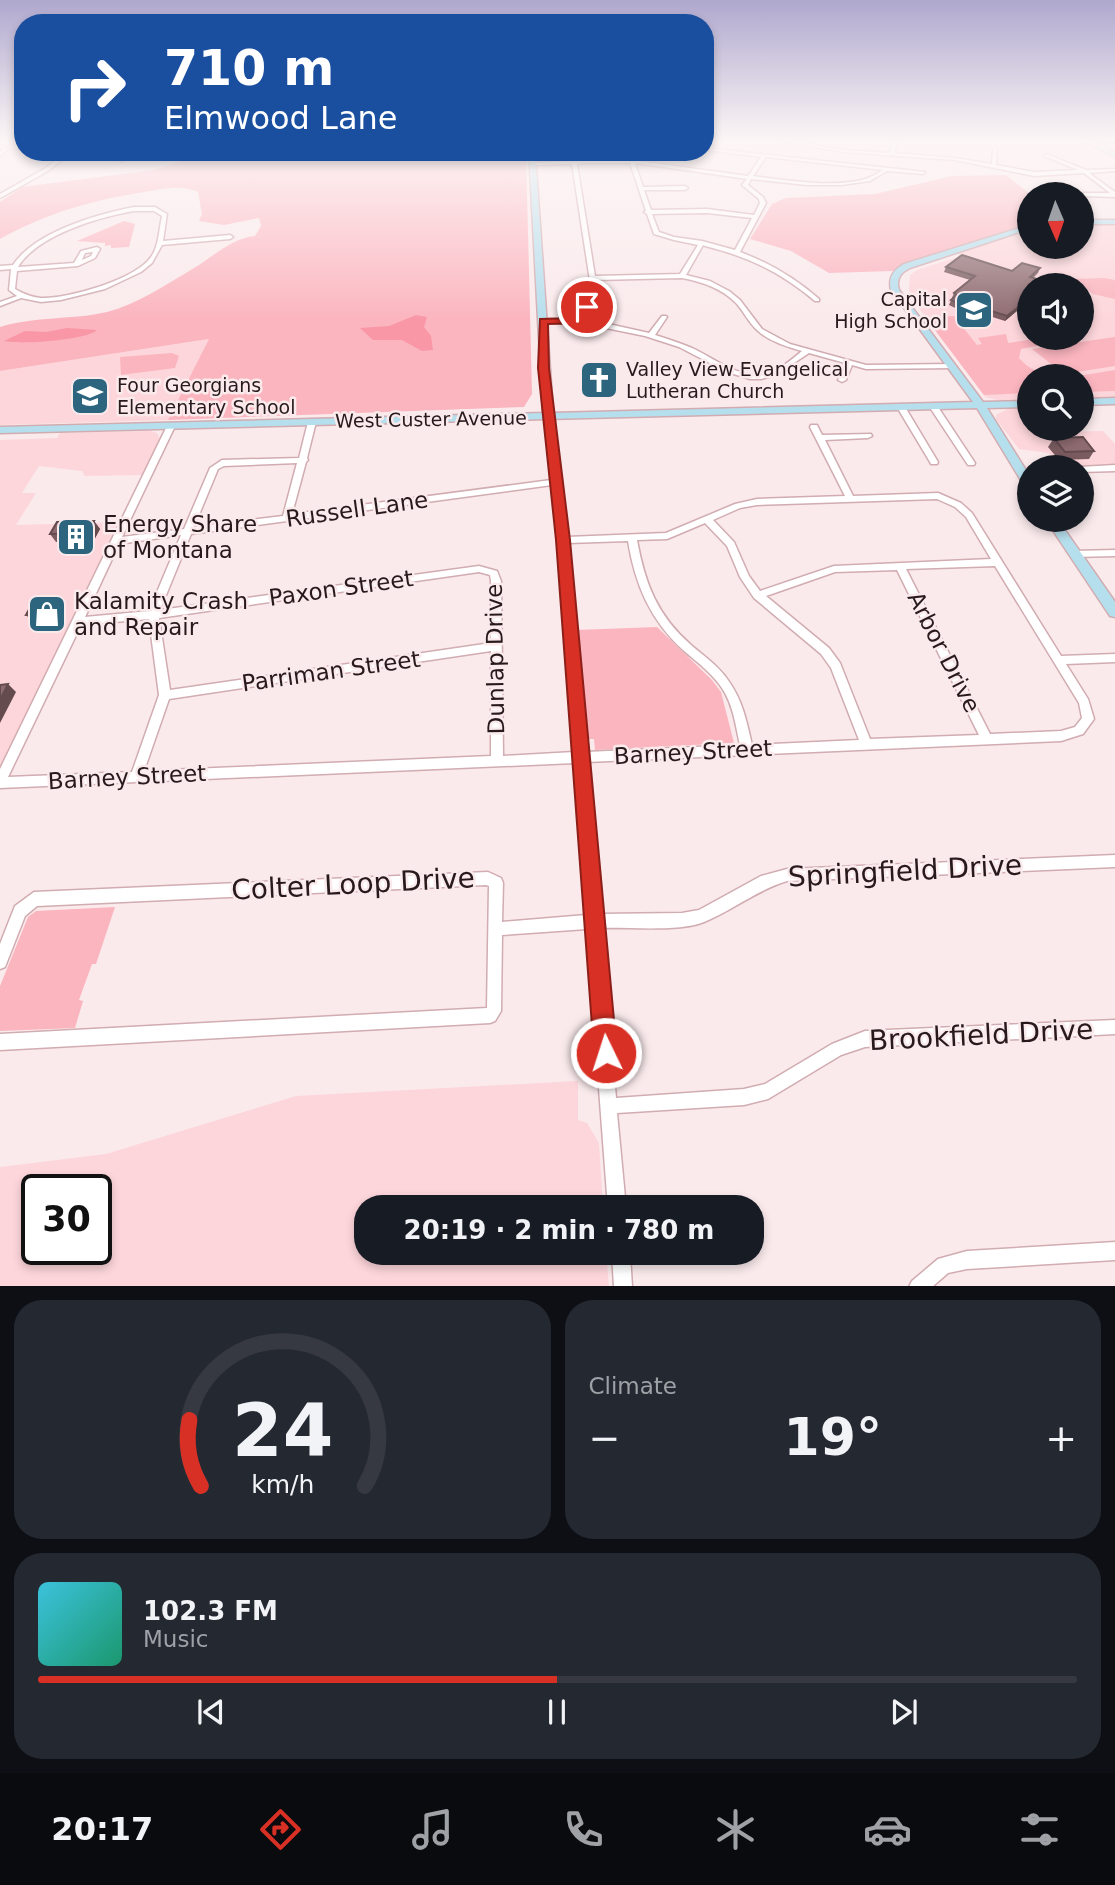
<!DOCTYPE html>
<meta charset="utf-8">
<style>
body{margin:0;font-family:"DejaVu Sans",sans-serif;background:#242831;color:#f1f3f6;height:100vh;display:flex;flex-direction:column;font-size:26px;white-space:nowrap}
*{box-sizing:border-box;margin:0}
p{font-size:23px;color:#9ea1a6}
.icon{flex:none;width:38px;height:38px;fill:none;stroke:currentColor;stroke-width:2;stroke-linecap:round;stroke-linejoin:round}
.map{position:relative;height:1286px;overflow:hidden}
.drawer{display:flex;flex-direction:column;gap:14px;padding:14px;background:#0d0f14;flex:1}
.drawer>*{flex:none}
.top-card{position:absolute;left:14px;top:14px;width:700px;height:147px;border-radius:28px;box-shadow:0 4px 10px #0003;background:#1a4fa0;color:#fff;overflow:hidden}
.needle{width:46px;rotate:178deg}
.buttons{position:absolute;left:1017px;top:182px;display:grid;gap:14px}
.buttons a{display:grid;place-items:center;width:77px;height:77px;border-radius:50%;background:#171b24;box-shadow:0 4px 10px #0003;font-size:35px}
.speed{position:absolute;left:21px;top:1174px;display:flex;gap:14px;font-size:35px;font-weight:700;text-align:center}
.speed>*{display:grid;place-content:center;width:91px;height:91px;border-radius:50%;background:#171b24;box-shadow:0 4px 10px #0003;line-height:1}
.speed .limit{border:4px solid #111;border-radius:10px;background:#fff;color:#111}
.pin{position:absolute;display:grid;place-items:center;width:60px;height:60px;color:#fff;margin:-30px;border:4px solid #fff;border-radius:50%;box-shadow:0 2px 7px #0007}
.me{position:absolute;width:77px;margin:-38px;rotate:356deg;stroke-linejoin:round;filter:drop-shadow(0 0 5px #0008)}
.turn{display:flex;align-items:center;gap:24px;height:147px;padding:0 35px;font-size:32px}
.turn .icon{width:91px;height:91px;stroke-width:2.5}
.turn b{display:block;font-size:49px;line-height:60px}
.big{font-size:52px;font-weight:600;line-height:1.1}
.drawer .tile{flex:1;display:flex;flex-direction:column;justify-content:center;gap:10px;min-width:0;padding:0 24px;border-radius:28px;background:#242831}
.drawer .dial{align-items:center;gap:0}
.dial svg{height:182px;overflow:visible;fill:none;stroke:#363941;stroke-width:7;stroke-linecap:round;text-anchor:middle}
.dial text{fill:#f1f3f6;stroke:none}
.song{display:flex;align-items:center;gap:21px}
.cover{width:84px;height:84px;border-radius:10px;background:linear-gradient(135deg,hsl(190 70% 55%),hsl(160 70% 35%))}
.played{height:7px;border-radius:4px;background:linear-gradient(90deg,#d93025 50%,#363941 50%)}
.keys{display:flex;justify-content:space-around;direction:ltr}
.heat{display:flex;justify-content:space-between;align-items:center;font-size:38px;direction:ltr}
.drawer .tiles{flex:1;display:grid;gap:14px;grid-template-columns:1fr 1fr}
.tile:last-child{grid-column:span 2}
.trip{position:absolute;left:354px;top:1195px;width:410px;height:70px;border-radius:28px;background:#171b24;box-shadow:0 4px 10px #0003;font-weight:600;line-height:70px;text-align:center}
.dock{display:flex;height:112px;justify-content:space-around;align-items:center;background:#090b0e;color:#9ea1a6}
.dock .icon{width:49px;height:49px}
.dock .current{color:#d93025}
.dock b{font-size:32px;color:#f1f3f6}
.map>svg:first-child{display:block}
.built{fill:#fdd6db;fill-rule:evenodd}
.green{fill:#fbb5bf}
.water{fill:#f997a7}
.lines{fill:none;stroke-linecap:round;stroke-linejoin:round}
.street-casing{stroke:#d1acb1;stroke-width:3}
.secondary-casing{stroke:#d1acb1;stroke-width:3}
.street{fill:#fff;fill-rule:evenodd}
.secondary{fill:#b6dfed;fill-rule:evenodd}
.rail{stroke:#7a6b6d;stroke-width:2}
.wall{fill:#7a5c60}
.shaded-wall{fill:#634b4e}
.building{fill:#8e6b70;stroke:#634b4e;stroke-width:2}
.route{fill:#d93025;stroke:#8d1f18;stroke-width:2}
.labels{text-anchor:middle;dominant-baseline:central;stroke-width:5;stroke-linejoin:round;paint-order:stroke}
.far-poi-label{font-size:19px;fill:#281a1c;stroke:#faeaec;text-anchor:start}
.far-street-label{font-size:19px;fill:#281a1c;stroke:#faeaec}
.street-label{font-size:23px;fill:#281a1c;stroke:#faeaec}
.poi-label{font-size:23px;fill:#281a1c;stroke:#faeaec;text-anchor:start}
.near-street-label{font-size:28px;fill:#281a1c;stroke:#faeaec}
</style>
<div class="map">
<svg width="1115" height="1287" viewBox="0 0 1115 1287">
<rect width="100%" height="100%" fill="#faeaec"/>
<path class="built" d="M1115,224V280H1106L1115,289V397L1082,398V376H1029V400L1001,401L985,397L915,303L909,290L910,275L917,270L960,256L958,253L1029,231V247H1082V225ZM1029,285H1082V338H1029Z
M210,339L168,420L0,425V371Z
M1029,408V429H1056L1060,432L1103,431L1115,444V464L1061,467L1049,453L1019,449L996,419V415L1007,409Z
M150,431L157,433L161,441L145,475L85,476L82,471L39,466L22,493H36L16,525L122,522L0,771V440L57,438L60,433Z
M578,1081V1120L587,1123L599,1143L603,1207L366,1208V1253H606L609,1286H0V1167L106,1154L296,1096ZM37,1190H96V1250H37Z"/>
<path class="green" d="M210,152H526L532,394L524,407L168,420L209,339L0,371V327C36,316 73,320 107,312C138,304 167,284 194,268C214,256 232,238 255,236L261,226L259,218L224,225L199,221L202,214L198,192C181,184 161,189 144,192C90,201 49,212 0,239V202L22,187L154,170Z
M1006,175L1030,194L1029,223L900,266L893,271L829,273L791,251L750,239L772,204L786,198L875,194L952,176Z
M124,221L135,224L129,247L111,248V245L105,246V243L77,241Z
M1104,278L1115,280V299L1093,294L1075,279Z
M954,316L977,345L982,344L978,338L1006,334L1008,343L1042,338H1080L1021,349L1019,358C1028,369 1041,374 1055,376H1029V393L984,395L925,317Z
M1115,337V366L1064,374L1032,349Z
M172,353L179,356L175,368L121,375L120,357Z
M1115,370V391L1082,392V376H1078Z
M657,627L712,680L721,692L734,743L595,750L594,739H587L576,630Z
M115,907L96,964H92L79,1000L83,1001L75,1028L0,1031V986L28,917L36,911Z"/>
<path class="water" d="M416,315L427,317L424,327L431,336L433,350L422,351L402,340H373L360,328L389,326Z
M67,328L97,330C87,340 20,345 4,341L25,331L46,332Z"/>
<g class="lines">
<defs>
<path id="street" d="M776,140H787L842,150L890,153L893,140H897L895,153L955,158L992,164L993,149L995,148L997,149L996,165L1034,172L1078,170L1044,156L1046,154L1086,170L1115,169V171L1089,173L1115,192V197L1082,196L1080,194L1082,193H1110L1084,173L1034,176L955,160L842,152Z
M0,145L8,149L0,156V152L3,149L0,148Z
M705,148L925,172L923,174L887,171L870,181L841,185H807L751,179L748,185L763,197L766,203L740,252C770,263 795,278 819,299V301H815C780,272 749,257 705,246L703,245L686,275L710,281L729,291L740,300L762,329L790,344L866,365L952,364L956,366L955,368L866,369L852,365L846,380L842,382L838,380L845,363L809,353L776,375L761,379H750L727,372L679,347L645,336L596,326L541,322V320L543,319L575,320L592,294L572,164L532,165L530,163L599,160L639,161L748,176L761,157L705,150ZM766,157L883,170C878,173 873,176 868,178C840,189 783,180 753,176ZM586,163H630L646,211L644,212L647,214L654,234L674,240L698,245L680,274L595,276L577,164ZM635,163L747,179L742,185L759,199L760,203L754,215L707,209L651,210L644,190H685L688,188L685,186L643,187ZM707,213L752,218L735,250L702,241L674,237L659,232L652,214ZM682,278C702,282 722,288 737,304C744,312 749,323 757,330C768,341 788,347 802,351C791,360 779,371 764,374C739,379 714,358 692,348C680,343 668,339 655,335L667,317L666,316H662L649,333L613,325L582,320L598,294L596,280Z
M67,152H72L48,171L0,198V194L44,169Z
M122,152H126L124,161L122,162L120,161Z
M134,207H155L167,214L163,241L230,235L233,237L230,239L162,245L152,263L141,272L105,289L61,300L41,302L21,298L0,306V302L17,296L9,290L11,269L0,270V266L13,265C35,232 97,214 134,207ZM134,211H154L162,216C159,229 159,246 151,257C135,280 67,299 41,298C31,297 24,294 15,289L17,271L78,266L95,258L100,249L97,247L81,251L74,263L18,267C37,235 99,217 134,211ZM93,252L91,256L82,260L85,253Z
M930,404H936L975,463L974,465H968L929,406Z
M898,405H901L905,407L938,462L937,464H931L930,462L897,407Z
M545,415H548L552,417L567,537L666,533L735,504L757,499L845,496L810,427L811,425H817L822,435L871,434L872,436L868,438L825,440L853,496L938,493L961,503L972,513L1061,656L1115,654V662L1066,664L1088,699L1094,719L1083,734L1061,741L587,762L600,914L682,913L699,910L761,876L787,869L1115,855V867L787,881C757,890 733,910 704,922C680,932 629,927 601,928L616,1098L744,1089L765,1084L832,1044L865,1031L1115,1020V1034L865,1047L841,1055L768,1099L744,1105L617,1113L626,1208H608L587,929L502,935L501,1011L495,1021L490,1023L0,1050V1034L487,1008L489,886L486,885L37,906L25,916L5,967L0,969V944L15,906L34,892L488,872L501,878L503,883L502,922L586,915L575,763L0,788V769L168,424H174L175,426L122,537L184,529L210,468L222,460L299,458L308,422L312,420L316,422L307,458L308,460L306,462L292,514L551,480ZM297,463L283,516L194,527L218,469L224,466ZM552,485L558,540L574,752L503,756L501,581L497,571L479,566L160,610L191,534ZM937,499L955,507L966,517L991,559L834,566L760,591L749,576L734,542L713,520L740,508L757,505ZM705,523L727,546L740,577L754,598L821,654L831,668L859,740L752,745C747,723 743,702 730,683C720,667 705,657 691,645C657,615 645,584 637,540L667,539ZM181,535L149,611L85,617L119,544ZM628,541C635,584 650,620 683,650C698,663 715,675 725,693C734,709 736,728 740,745L586,752L568,543ZM995,566L1079,703L1082,718L1075,727L1061,731L990,734L906,569ZM897,570L979,735L870,739L840,663L829,648L766,596L835,572ZM479,572L490,575L491,581V643L170,690L159,618ZM149,619L159,695L132,772L8,777L81,625ZM491,651V756L144,771L169,699Z
M1115,465V471L1082,472V467H1079Z
M1115,550V556L1074,557L1069,554L1074,551Z
M1115,1242V1260L967,1269L948,1273L932,1287H909L912,1281L938,1259L967,1251Z
M612,1253H630L632,1287H614Z"/>
<path id="secondary" d="M1081,140H1089L1115,153V157Z
M529,152H535L553,413L973,402L891,290C888,278 893,270 904,264L1029,225V229L910,268C900,273 896,279 899,290L983,402L1029,401V407L987,408L1029,475V488L1025,487L977,408L0,433V427L543,413Z
M1082,220H1115V224H1082Z
M1115,398V404L1082,405V399Z
M1046,520H1058L1115,602V617L1110,616Z"/>
</defs>
<use href="#street" class="street-casing"/>
<use href="#secondary" class="secondary-casing"/>
<use href="#street" class="street"/>
<use href="#secondary" class="secondary"/>
<path class="rail" d="M1092,140L1115,143"/>
</g>
<path class="wall" d="M946,267L1012,271L1040,268L1038,273L1033,278L1029,285V307L1024,305L1005,321L983,314L974,317L949,305L954,293L970,280L944,272Z
M1054,438L1094,451L1089,459L1059,460L1048,447Z
M94,521L100,529L93,542H56L50,534Z
M64,608L58,619L31,620L26,615Z"/>
<path class="shaded-wall" d="M1027,300L1024,305L1005,321L1007,316Z
M985,309L983,314L974,317L977,312Z
M94,521L100,529L93,542L87,533Z
M59,603L64,608L58,619L53,614Z
M8,684L16,692L0,723V700Z"/>
<path class="building" d="M962,255L1012,271L1022,263L1040,268L1030,277L1057,285H1029V301L1027,300L1007,316L985,309L977,312L951,300L957,295L954,293L975,276L946,267Z
M1063,282L1073,285H1060Z
M1083,437L1094,451L1065,452L1054,438Z
M94,521L87,533L50,534L57,522Z
M59,603L53,614L26,615L32,604Z
M8,684L0,700V685Z"/>
<linearGradient id="sky" x2="0" y2="1"><stop stop-color="#afa8ce"/><stop offset="0.44" stop-color="#fdf6f6"/><stop offset="1" stop-color="#fdf6f6" stop-opacity="0"/></linearGradient>
<rect width="1115" height="320" fill="url(#sky)"/>
<path class="route" d="M587,304L592,307L581,323L548,324L549,368L570,540L617,1053L614,1061L606,1065L597,1061L594,1053L556,540L538,368L540,319L575,318Z"/>
<defs>
<symbol id="school-square" viewBox="-11 -11 22 22"><rect x="-9" y="-9" width="18" height="18" rx="4" fill="#2d657f" stroke="#faeaec"/><path d="M0-5L7-2L0 1L-7-2ZM-4 1L0 2.5L4 1V4Q0 6-4 4Z" fill="#fff"/></symbol>
<symbol id="church-square" viewBox="-11 -11 22 22"><rect x="-9" y="-9" width="18" height="18" rx="4" fill="#2d657f" stroke="#faeaec"/><path d="M-1.2-6h2.4v3.5h3.3v2.4h-3.3V6h-2.4V-.1h-3.3v-2.4h3.3Z" fill="#fff"/></symbol>
<symbol id="building-square" viewBox="-11 -11 22 22"><rect x="-9" y="-9" width="18" height="18" rx="4" fill="#2d657f" stroke="#faeaec"/><path d="M-4-6H4V6H1V3H-1V6H-4ZM-2.5-4.3h1.7v1.8h-1.7ZM.8-4.3h1.7v1.8H.8ZM-2.5-1h1.7V.8h-1.7ZM.8-1h1.7V.8H.8Z" fill="#fff"/></symbol>
<symbol id="shop-square" viewBox="-11 -11 22 22"><rect x="-9" y="-9" width="18" height="18" rx="4" fill="#2d657f" stroke="#faeaec"/><path d="M-5-2.5h2.3a2.7 3.5 0 0 1 5.4 0H5L5.5 6h-11ZM-1.5-2.5h3a1.5 2.3 0 0 0-3 0Z" fill="#fff"/></symbol>
</defs>
<g fill-rule="evenodd">
<use href="#school-square" x="952" y="288" width="44" height="44"/>
<use href="#church-square" x="577" y="358" width="44" height="44"/>
<use href="#school-square" x="68" y="374" width="44" height="44"/>
<use href="#building-square" x="54" y="515" width="44" height="44"/>
<use href="#shop-square" x="25" y="592" width="44" height="44"/>
</g>
<g class="labels">
<g class="far-poi-label">
<text x="947" y="299" text-anchor="end">Capital<tspan x="947" dy="22">High School</tspan></text>
<text x="626" y="369">Valley View Evangelical<tspan x="626" dy="22">Lutheran Church</tspan></text>
<text x="117" y="385">Four Georgians<tspan x="117" dy="22">Elementary School</tspan></text>
</g>
<g class="far-street-label">
<text transform="translate(431 419) rotate(-1)">West Custer Avenue</text>
</g>
<g class="street-label">
<text transform="translate(357 509) rotate(-8)">Russell Lane</text>
<text transform="translate(341 588) rotate(-8)">Paxon Street</text>
<text transform="translate(944 652) rotate(63)">Arbor Drive</text>
<text transform="translate(495 659) rotate(-91)">Dunlap Drive</text>
<text transform="translate(331 671) rotate(-8)">Parriman Street</text>
<text transform="translate(693 752) rotate(-3)">Barney Street</text>
<text transform="translate(127 777) rotate(-3)">Barney Street</text>
</g>
<g class="poi-label">
<text x="103" y="524">Energy Share<tspan x="103" dy="26">of Montana</tspan></text>
<text x="74" y="601">Kalamity Crash<tspan x="74" dy="26">and Repair</tspan></text>
</g>
<g class="near-street-label">
<text transform="translate(905 871) rotate(-3)">Springfield Drive</text>
<text transform="translate(353 884) rotate(-3)">Colter Loop Drive</text>
<text transform="translate(981 1035) rotate(-3)">Brookfield Drive</text>
</g>
</g>
</svg>
<div class="buttons">
<a><svg class="needle" viewBox="-14 -14 28 28"><path d="M0-13l5 13h-10z" fill="#e53935"/><path d="M0 13l5-13h-10z" fill="#9ea1a6"/></svg></a>
<a><svg class="icon" aria-label="sound" viewBox="0 0 24 24"><path d="M4 9h4l5-4v14l-5-4H4zM17 9q2 3 0 6"/></svg></a>
<a><svg class="icon" aria-label="search" viewBox="0 0 24 24"><circle cx="10" cy="10" r="6"/><path d="M15 15l6 6"/></svg></a>
<a><svg class="icon" aria-label="layers" viewBox="0 0 24 24"><path d="M12 4l9 5-9 5-9-5zM3 14l9 5 9-5"/></svg></a>
</div>
<div class="speed"><div class="limit">30</div></div>
<div class="pin" style="left:587px;top:307px;background:#d93025"><svg class="icon" aria-label="arrive" viewBox="0 0 24 24"><path d="M6 21V4h12l-3 4 3 4H6"/></svg></div>
<svg class="me" style="left:606px;top:1053px" viewBox="-20 -20 40 40"><circle r="17" fill="#d93025" stroke="#fff" stroke-width="3"/><path d="M0-11L8 9 0 5-8 9z" fill="#fff"/></svg>
<div class="trip">20:19 · 2 min · 780 m</div>
<div class="top-card">
<div class="turn"><svg class="icon" aria-label="right" viewBox="0 0 24 24"><path d="M7 20v-9h11M14 6l5 5-5 5"/></svg><div><b>710 m</b>Elmwood Lane</div></div>
</div>
</div>
<section class="drawer">
<div class="tiles">
<div class="tile dial"><svg viewBox="0 0 100 80">
<path d="M14 69A42 42 0 1 1 86 69"/>
<path d="M14 69A42 42 0 0 1 9 40" stroke="#d93025"/>
<text x="50" y="56" font-size="32" font-weight="700">24</text>
<text x="50" y="72" font-size="11">km/h</text>
</svg></div>
<div class="tile"><p>Climate</p>
<div class="heat"><a>−</a><b class="big">19°</b><a>+</a></div>
</div>
<div class="tile">
<div class="song"><i class="cover"></i><div><b>102.3 FM</b><p>Music</p></div></div>
<div class="played"></div>
<div class="keys"><svg class="icon" aria-label="previous" viewBox="0 0 24 24"><path d="M18 5L8 12l10 7zM5 5v14"/></svg><svg class="icon" aria-label="pause" viewBox="0 0 24 24"><path d="M8 5v14M16 5v14"/></svg><svg class="icon" aria-label="next" viewBox="0 0 24 24"><path d="M6 5l10 7-10 7zM19 5v14"/></svg></div>
</div>
</div>
</section>
<nav class="dock">
<b>20:17</b>
<svg class="icon current" aria-label="directions" viewBox="0 0 24 24"><path d="M12 3l9 9-9 9-9-9zM9 14v-3h6M13 9l2 2-2 2"/></svg>
<svg class="icon" aria-label="music" viewBox="0 0 24 24"><path d="M9 18V5l10-2v13"/><circle cx="6" cy="18" r="3"/><circle cx="16" cy="16" r="3"/></svg>
<svg class="icon" aria-label="phone" viewBox="0 0 24 24"><path d="M5 4h4l2 5-3 2q2 4 5 5l2-3 5 2v4C11 20 4 13 5 4z"/></svg>
<svg class="icon" aria-label="climate" viewBox="0 0 24 24"><path d="M12 3v18M4 7l16 10M4 17L20 7"/></svg>
<svg class="icon" aria-label="car" viewBox="0 0 24 24"><path d="M5 17H2v-5l4-1 3-4h7l3 4 3 1v5h-3M9 17h6M6 11h13"/><circle cx="7" cy="17" r="2"/><circle cx="17" cy="17" r="2"/></svg>
<svg class="icon" aria-label="filters" viewBox="0 0 24 24"><path d="M4 7h16M4 17h16"/><circle cx="9" cy="7" r="2"/><circle cx="15" cy="17" r="2"/></svg>
</nav>
